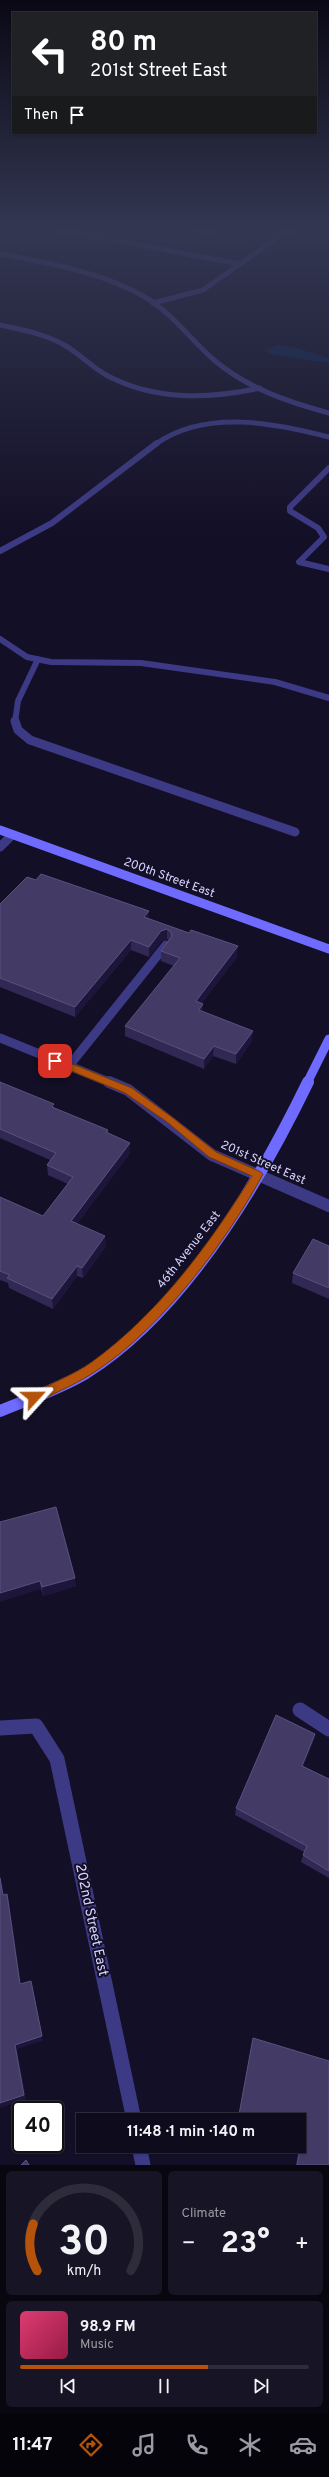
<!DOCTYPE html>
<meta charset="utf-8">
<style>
body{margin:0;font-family:Overpass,sans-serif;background:#171425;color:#f1f3f6;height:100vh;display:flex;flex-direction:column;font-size:15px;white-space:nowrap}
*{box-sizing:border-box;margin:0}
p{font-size:13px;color:#9b9ba3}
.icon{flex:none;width:22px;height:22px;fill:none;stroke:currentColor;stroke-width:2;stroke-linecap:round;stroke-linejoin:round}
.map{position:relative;height:2165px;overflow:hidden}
.sheet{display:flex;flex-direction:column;gap:6px;padding:6px;background:#08060f;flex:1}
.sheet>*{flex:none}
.hud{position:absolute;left:12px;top:12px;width:305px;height:122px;border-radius:0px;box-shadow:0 1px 3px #0004,0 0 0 1px #2e2b3b;background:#202124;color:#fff;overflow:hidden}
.speed{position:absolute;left:12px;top:2101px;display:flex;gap:8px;font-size:20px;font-weight:700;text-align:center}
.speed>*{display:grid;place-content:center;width:52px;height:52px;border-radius:50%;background:#0e0b1c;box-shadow:0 1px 3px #0004,0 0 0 1px #2e2b3b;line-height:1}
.speed .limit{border:2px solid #111;border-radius:6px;background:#fff;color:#111}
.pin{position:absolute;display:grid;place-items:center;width:34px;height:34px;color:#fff;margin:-17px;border-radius:8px;box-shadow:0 2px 6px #0006}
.me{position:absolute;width:44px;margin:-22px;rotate:66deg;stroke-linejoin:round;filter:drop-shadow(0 0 3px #0008)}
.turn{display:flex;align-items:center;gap:14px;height:84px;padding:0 12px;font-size:18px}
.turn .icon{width:52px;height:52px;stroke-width:2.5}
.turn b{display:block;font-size:28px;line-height:34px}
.then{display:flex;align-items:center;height:38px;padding:0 12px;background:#0003;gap:8px;font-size:15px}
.big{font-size:30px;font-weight:700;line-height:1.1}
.sheet .widget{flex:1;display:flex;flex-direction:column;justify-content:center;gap:6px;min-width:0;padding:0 14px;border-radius:6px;background:#171425}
.sheet .dial{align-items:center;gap:0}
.dial svg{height:104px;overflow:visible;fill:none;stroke:#2e2b3b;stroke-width:7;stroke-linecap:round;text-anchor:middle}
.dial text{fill:#f1f3f6;stroke:none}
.song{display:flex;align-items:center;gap:12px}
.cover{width:48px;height:48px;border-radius:6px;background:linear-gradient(135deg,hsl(340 70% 55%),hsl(340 70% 35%))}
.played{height:4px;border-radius:2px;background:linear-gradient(90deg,#b45309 65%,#2e2b3b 65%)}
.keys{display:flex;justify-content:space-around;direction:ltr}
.heat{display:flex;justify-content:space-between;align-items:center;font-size:22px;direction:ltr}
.sheet .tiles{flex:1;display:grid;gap:6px;grid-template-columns:1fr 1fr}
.widget:last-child{grid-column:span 2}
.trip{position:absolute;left:76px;top:2113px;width:230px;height:40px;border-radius:0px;background:#0e0b1c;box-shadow:0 1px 3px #0004,0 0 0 1px #2e2b3b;font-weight:700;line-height:40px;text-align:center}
.dock{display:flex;height:64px;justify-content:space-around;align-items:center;background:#06040b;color:#9b9ba3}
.dock .icon{width:28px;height:28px}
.dock .active{color:#b45309}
.dock b{font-size:18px;color:#f1f3f6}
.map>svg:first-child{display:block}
.water{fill:#0c2248}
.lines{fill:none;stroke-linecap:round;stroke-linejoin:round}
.lane-far3{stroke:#3d3a85;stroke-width:5}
.lane-far2{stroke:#3d3a85;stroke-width:6}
.lane-far1{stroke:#3d3a85;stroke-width:9}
.lane{stroke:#3d3a85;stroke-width:15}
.street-far3{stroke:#3d3a85;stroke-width:5}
.street-far2{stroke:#3d3a85;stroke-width:9}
.street-far1{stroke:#3d3a85;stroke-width:12}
.street{stroke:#3d3a85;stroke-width:15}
.secondary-far1{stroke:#6f6bff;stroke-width:9}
.secondary{stroke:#6f6bff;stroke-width:12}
.wall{fill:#312854}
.shaded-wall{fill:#1d163a}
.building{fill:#433a66;stroke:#5a527e}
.route{fill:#b45309;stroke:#753606}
.labels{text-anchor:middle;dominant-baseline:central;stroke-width:4;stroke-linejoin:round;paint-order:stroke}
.street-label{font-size:12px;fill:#d9d4ff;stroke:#130f26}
.near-street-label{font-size:14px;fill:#d9d4ff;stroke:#130f26}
</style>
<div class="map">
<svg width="329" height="2165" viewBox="0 0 329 2165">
<rect width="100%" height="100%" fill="#130f26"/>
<path class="water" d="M276,345C295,345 310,353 329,358V363L274,355L265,351Z"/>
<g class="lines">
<path class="lane-far3" d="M55,229L240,264
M153,303L203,290L290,229
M0,325C23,330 46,334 66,346C81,355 93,368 108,376C156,401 209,399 260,388
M156,444C205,409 275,423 329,437"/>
<path class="lane-far2" d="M329,468L290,507V511L318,528L324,537L299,562L329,569
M0,551L52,523L157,443
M0,639L27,657L51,662L141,663L275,682L329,698
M15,722L18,701L38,659"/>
<path class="lane-far1" d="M15,721L18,730L30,740L295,832
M69,1066L166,945"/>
<path class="lane" d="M300,1710L329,1729"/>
<path class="street-far3" d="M0,254C48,263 102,272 145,297C172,313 191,340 214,360C247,388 288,402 329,413"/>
<path class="street-far2" d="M0,847L12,835
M0,1038L111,1083"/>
<path class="street-far1" d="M109,1082L128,1090L212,1155L329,1206"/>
<path class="street" d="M0,1728L36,1726L57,1759L134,2120
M139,2146L143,2165"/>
<path class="secondary-far1" d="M0,830L329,949
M307,1083L329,1039"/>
<path class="secondary" d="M0,1411C29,1399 59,1389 86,1373C183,1312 259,1183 308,1082"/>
</g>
<path class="wall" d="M181,229H222L213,235Z
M0,904L149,919L237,957L202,1003L203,1012L252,1041L236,1064L213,1056L204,1069L125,1036V1026L174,966L161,961V951L169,940L167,939L161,941L149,957L131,950L75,1017L0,987Z
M0,1082L54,1108L108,1130V1133L130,1143V1153L77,1224L106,1246L83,1278L77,1276L53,1309L9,1288L8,1283L0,1280V1197L43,1216L68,1184L48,1175L47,1165L50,1160L0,1138Z
M329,1246V1299L292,1283L293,1273Z
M0,1522L76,1586L43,1596L41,1589Z
M315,1734L313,1742L303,1766L329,1779V1878L301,1862L304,1852L235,1815L236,1808Z
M275,2146H299L329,2165H296L298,2153Z"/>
<path class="shaded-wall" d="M213,229H222L213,235Z
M149,911V921L144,917Z
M167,929V939L161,941L149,957V947L161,931Z
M131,940V950L75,1017V1007Z
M238,946L237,957L196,1011V1001Z
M203,1004V1014L199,1010Z
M253,1031L252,1041L236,1064V1054Z
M214,1046L213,1056L204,1069V1059Z
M130,1143V1153L72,1231L71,1221Z
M105,1236L106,1246L83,1278L82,1268Z
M77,1266V1276L53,1309L52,1299Z
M75,1578L76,1586L43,1596L42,1587Z
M40,1581L41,1589L0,1602V1593Z
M315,1734L313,1742L301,1773L302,1766Z
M0,1874L5,1901L3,1895L0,1878Z
M7,1894L9,1900L22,1990L20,1984Z
M31,1981L43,2041L17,2049L26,2099L0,2108V2103Z"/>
<path class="building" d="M41,874L149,911L144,917L189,933L191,930L238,946L196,1001L203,1004L199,1010L253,1031L236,1054L214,1046L204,1059L125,1026L180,958L161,951L172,936L171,932L167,929L161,931L149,947L131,940L75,1007L0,978V904L27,877L36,880Z
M0,1082L54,1104L52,1107L108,1130L106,1132L130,1143L71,1221L105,1236L82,1268L77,1266L52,1299L7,1278L10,1275L0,1271V1197L43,1216L73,1177L47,1165L56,1153L0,1129Z
M313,1239L329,1246V1288L293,1273Z
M56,1507L75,1578L42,1587L40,1581L0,1593V1522Z
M276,1715L315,1734L302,1766L329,1779V1871L303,1855L307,1846L236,1808Z
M0,1878L3,1895L7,1894L20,1984L31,1981L42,2036L15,2045L24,2095L0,2103Z
M253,2038L329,2061V2165H297L300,2150L288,2146H299V2120H238Z
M26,2160L29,2165H21Z"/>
<linearGradient id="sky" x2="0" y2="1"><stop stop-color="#0a0815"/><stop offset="0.43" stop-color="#333752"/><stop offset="1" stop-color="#333752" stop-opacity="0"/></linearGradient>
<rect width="329" height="533" fill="url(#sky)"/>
<path class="route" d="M55,1057L132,1088L173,1118L216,1152L261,1172L263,1174C227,1241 162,1327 99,1369C82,1381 53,1395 34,1402L30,1400V1394C50,1384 74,1375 92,1362C159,1313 209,1245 252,1176L209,1157L167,1122L125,1093L52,1063V1058Z"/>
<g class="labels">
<g class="street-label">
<text transform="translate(169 878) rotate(20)">200th Street East</text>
<text transform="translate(263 1163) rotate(24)">201st Street East</text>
<text transform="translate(189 1250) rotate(-52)">46th Avenue East</text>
</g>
<g class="near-street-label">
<text transform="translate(91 1920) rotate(78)">202nd Street East</text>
</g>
</g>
</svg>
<div class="speed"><div class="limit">40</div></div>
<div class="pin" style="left:55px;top:1061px;background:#d93025"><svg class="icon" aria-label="arrive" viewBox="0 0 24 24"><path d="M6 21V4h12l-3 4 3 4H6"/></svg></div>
<svg class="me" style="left:34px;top:1397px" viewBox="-20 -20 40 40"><path d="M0-17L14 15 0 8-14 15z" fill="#b45309" stroke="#fff" stroke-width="4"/></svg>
<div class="trip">11:48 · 1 min · 140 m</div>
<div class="hud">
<div class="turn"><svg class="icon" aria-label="left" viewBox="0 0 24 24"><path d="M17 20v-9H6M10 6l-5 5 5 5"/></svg><div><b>80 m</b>201st Street East</div></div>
<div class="then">Then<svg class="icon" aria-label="arrive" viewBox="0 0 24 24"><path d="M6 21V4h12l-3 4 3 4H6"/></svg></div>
</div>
</div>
<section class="sheet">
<div class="tiles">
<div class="widget dial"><svg viewBox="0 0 100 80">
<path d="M14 69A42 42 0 1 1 86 69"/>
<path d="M14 69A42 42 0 0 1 11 33" stroke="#b45309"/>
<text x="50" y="56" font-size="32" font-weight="700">30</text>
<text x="50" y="72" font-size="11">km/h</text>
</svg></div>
<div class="widget"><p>Climate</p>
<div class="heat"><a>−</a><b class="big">23°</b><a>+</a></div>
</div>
<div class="widget">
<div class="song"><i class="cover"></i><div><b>98.9 FM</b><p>Music</p></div></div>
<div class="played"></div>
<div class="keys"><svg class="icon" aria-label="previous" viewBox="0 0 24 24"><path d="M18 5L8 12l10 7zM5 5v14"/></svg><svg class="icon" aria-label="pause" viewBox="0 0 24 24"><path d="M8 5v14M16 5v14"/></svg><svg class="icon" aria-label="next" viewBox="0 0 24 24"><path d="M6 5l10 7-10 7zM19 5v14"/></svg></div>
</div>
</div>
</section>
<nav class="dock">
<b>11:47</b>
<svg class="icon active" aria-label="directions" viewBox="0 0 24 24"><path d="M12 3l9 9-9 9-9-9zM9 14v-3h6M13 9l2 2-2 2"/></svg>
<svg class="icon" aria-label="music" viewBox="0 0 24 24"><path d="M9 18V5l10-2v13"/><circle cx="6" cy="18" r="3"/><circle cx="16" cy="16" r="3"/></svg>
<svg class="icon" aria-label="phone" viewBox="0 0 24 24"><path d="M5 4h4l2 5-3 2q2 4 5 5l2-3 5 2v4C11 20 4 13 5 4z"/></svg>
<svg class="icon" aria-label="climate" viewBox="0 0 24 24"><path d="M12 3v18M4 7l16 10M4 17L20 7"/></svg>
<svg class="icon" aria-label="car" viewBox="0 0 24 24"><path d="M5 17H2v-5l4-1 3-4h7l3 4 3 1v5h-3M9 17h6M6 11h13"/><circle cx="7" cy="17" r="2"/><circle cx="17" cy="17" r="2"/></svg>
</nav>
